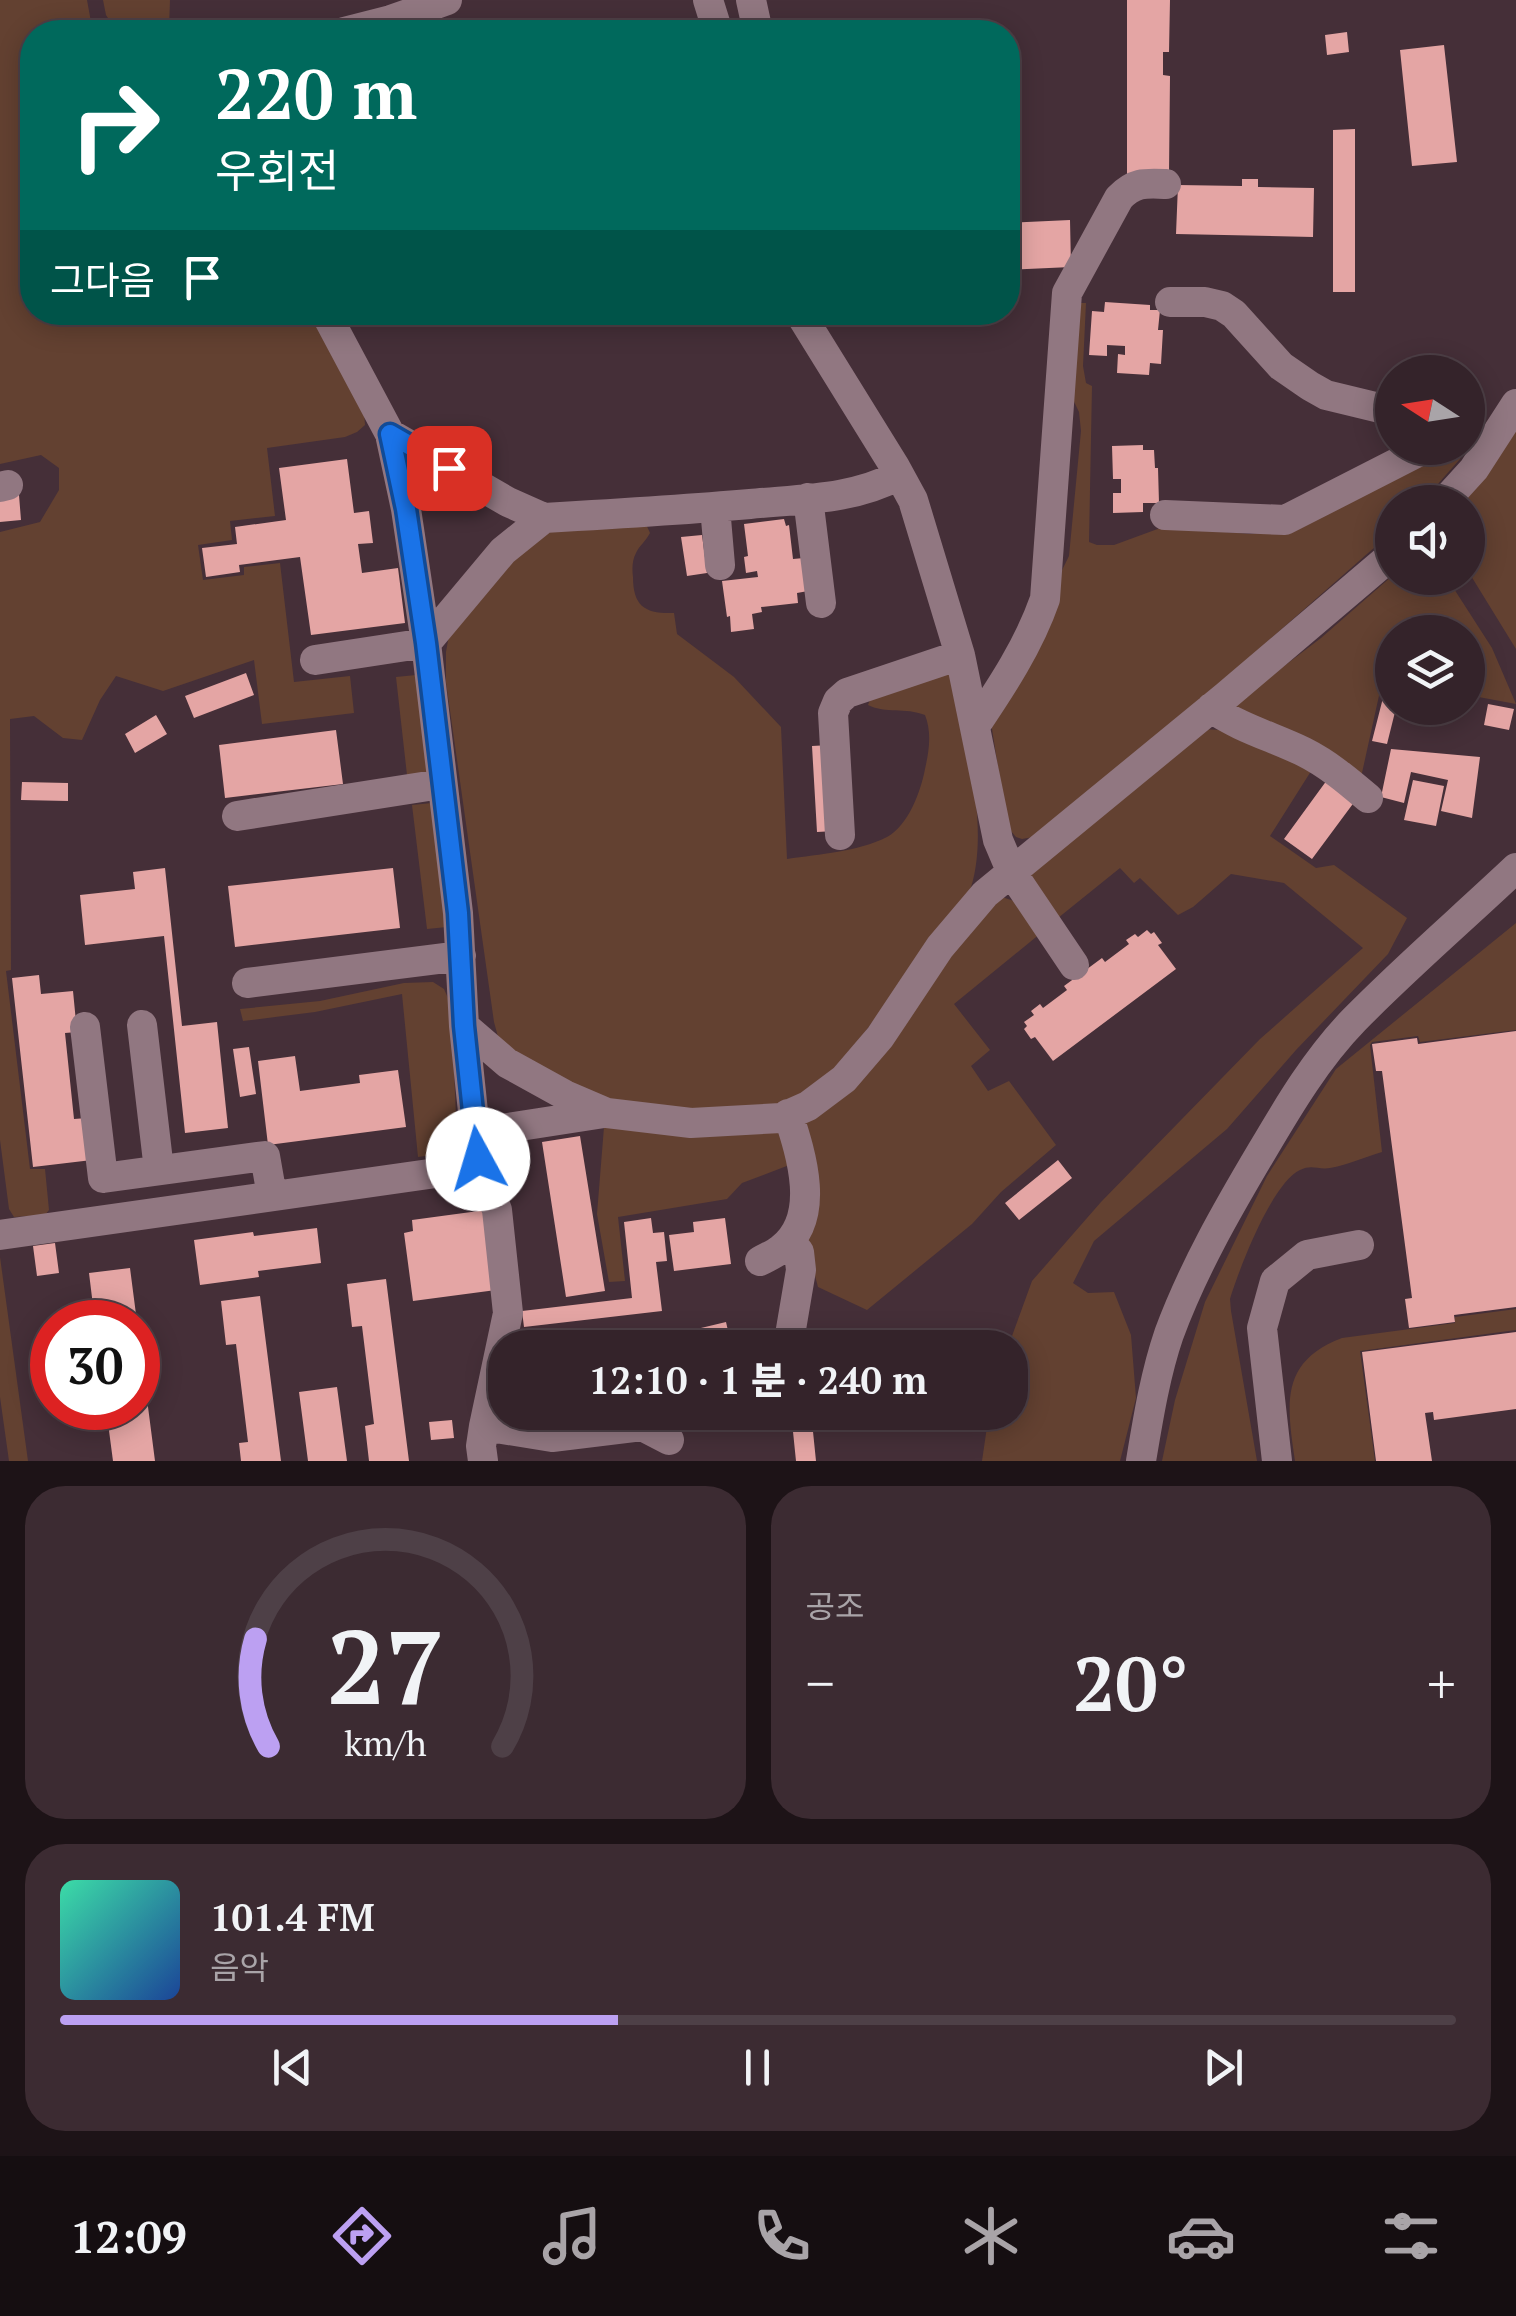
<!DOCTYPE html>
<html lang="ko">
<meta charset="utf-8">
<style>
body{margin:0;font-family:"PT Serif","Noto Sans KR",serif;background:#3c2b32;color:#f1f3f6;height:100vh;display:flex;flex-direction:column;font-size:38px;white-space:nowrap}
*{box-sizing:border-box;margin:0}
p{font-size:32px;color:#a9a4a8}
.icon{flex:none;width:55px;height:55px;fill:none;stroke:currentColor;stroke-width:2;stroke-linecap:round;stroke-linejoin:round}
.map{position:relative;height:1461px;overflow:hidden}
.drawer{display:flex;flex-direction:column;gap:25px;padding:25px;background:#1d1317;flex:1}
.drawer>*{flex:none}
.top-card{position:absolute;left:20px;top:20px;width:1000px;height:305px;border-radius:40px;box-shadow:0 5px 25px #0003,0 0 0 2px #4e4047;background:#00695c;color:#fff;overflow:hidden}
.needle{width:65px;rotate:282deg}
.controls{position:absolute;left:1375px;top:355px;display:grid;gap:20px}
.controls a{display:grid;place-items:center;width:110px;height:110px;border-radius:50%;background:#34232a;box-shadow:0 5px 25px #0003,0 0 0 2px #4e4047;font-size:50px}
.speed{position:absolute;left:30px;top:1300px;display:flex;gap:20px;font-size:50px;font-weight:700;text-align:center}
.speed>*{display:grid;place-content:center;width:130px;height:130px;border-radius:50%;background:#34232a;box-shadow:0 5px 25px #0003,0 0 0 2px #4e4047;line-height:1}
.speed .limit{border:15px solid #d22;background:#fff;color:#111}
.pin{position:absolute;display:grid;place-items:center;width:85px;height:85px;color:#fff;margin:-42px;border-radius:20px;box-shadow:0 5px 15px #0006}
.me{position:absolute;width:110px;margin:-55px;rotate:354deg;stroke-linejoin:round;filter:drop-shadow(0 0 8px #0008)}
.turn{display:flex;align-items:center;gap:35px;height:210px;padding:0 30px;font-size:45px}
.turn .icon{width:130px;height:130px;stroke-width:2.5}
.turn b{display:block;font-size:70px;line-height:85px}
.then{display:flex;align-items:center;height:95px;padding:0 30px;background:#0003;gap:20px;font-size:38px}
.big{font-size:75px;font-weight:800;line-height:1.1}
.drawer .card{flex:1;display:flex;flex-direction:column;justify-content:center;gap:15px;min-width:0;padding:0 35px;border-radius:40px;background:#3c2b32}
.drawer .dial{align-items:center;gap:0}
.dial svg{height:260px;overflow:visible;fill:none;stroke:#4e4047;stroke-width:7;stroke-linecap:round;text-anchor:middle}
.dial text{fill:#f1f3f6;stroke:none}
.song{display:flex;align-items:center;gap:30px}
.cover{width:120px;height:120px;border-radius:15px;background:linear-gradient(135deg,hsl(160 70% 55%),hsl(220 70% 35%))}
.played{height:10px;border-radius:5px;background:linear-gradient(90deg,#bca0f2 40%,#4e4047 40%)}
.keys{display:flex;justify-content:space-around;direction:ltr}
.heat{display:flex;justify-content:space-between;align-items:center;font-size:55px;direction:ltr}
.drawer .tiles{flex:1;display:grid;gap:25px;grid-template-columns:1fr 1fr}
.card:last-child{grid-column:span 2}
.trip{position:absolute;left:488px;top:1330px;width:540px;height:100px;border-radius:40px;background:#34232a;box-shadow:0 5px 25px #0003,0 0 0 2px #4e4047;font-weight:800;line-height:100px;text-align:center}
.tabs{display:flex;height:160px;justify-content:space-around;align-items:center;background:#150e11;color:#a9a4a8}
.tabs .icon{width:70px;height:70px}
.tabs .selected{color:#bca0f2}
.tabs b{font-size:45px;color:#f1f3f6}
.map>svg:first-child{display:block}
.green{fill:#634131}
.building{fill:#e4a5a4}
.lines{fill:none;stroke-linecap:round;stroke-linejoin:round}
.minor{stroke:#917781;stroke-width:30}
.route-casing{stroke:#114b97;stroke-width:25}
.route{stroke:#1a73e8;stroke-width:18}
</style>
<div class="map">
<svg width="1516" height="1461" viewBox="0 0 1516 1461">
<rect width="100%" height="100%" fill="#452f38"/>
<path class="green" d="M0,0H87L91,22L97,32H32V312L312,313L364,412L365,425L357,432L345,437L267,448L275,516L230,521L232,540L198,545L203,580L244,575V567L280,563L294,682L350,676L354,713L262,724L254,660L163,691L116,676L100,700L82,740L63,738L34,716L10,719L11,970L6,971L30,1169H45L49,1210L45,1215L14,1217L9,1209L0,1140V532L40,522L59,490V468L41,455L0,464Z
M103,0H170L169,28L173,32H117L106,15Z
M1071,303H1086L1083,366L1086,383L1092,386L1089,542L1097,545H1114L1163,527L1250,534L1272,532L1442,448H1463L1460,459L1422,502H1392V532L1242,664L1033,837L1022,839L1016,837L1010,830L1005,812L990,716L1069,556L1081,431L1079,412L1065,383Z
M1516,427V649L1468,571V502H1461Z
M645,522L650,533C646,541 639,546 636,553C632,560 632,570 633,577C633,607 646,614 674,613L677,634L734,677L781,727L787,859C820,854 857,852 887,837C908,826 921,791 925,769C929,751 932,733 925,715C905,707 886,714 868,705L872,694L947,670L955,681C966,746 992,835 968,896L836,1070L806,1092L780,1104L690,1113L604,1098L567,1085L500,1044L494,1022L446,682V652L449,635L530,541L559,528Z
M1392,576V578H1447L1492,648L1516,704L1468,695V632H1392V681L1382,682L1360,782L1233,705L1321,638Z
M416,675L428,772L407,775L396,677Z
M1201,729L1221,730L1313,768L1270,836L1316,868L1334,865L1407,918L1388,954L1296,1050L1227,1129L1094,1241L1073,1283L1088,1293L1114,1292L1131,1335L1136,1398L1120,1461H982L989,1413L1010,1412V1348L1008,1347L1032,1281L1101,1202L1260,1039L1363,948L1284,883L1231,874L1193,907L1178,915L1140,878L1134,883L1120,868L1058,918L1028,877Z
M432,803L447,927L427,929L412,805Z
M1002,897L1014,901L1041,933L954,1004L990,1050L971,1066L988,1091L1009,1081L1056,1145L1001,1192L972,1224L867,1310L818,1287L806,1242L799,1120Z
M1516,923V1030L1420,1042L1418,1036L1372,1042L1370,1045L1382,1152C1365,1157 1347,1165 1330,1168C1318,1170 1312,1164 1300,1170C1272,1183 1239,1269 1230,1299L1231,1311L1257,1461H1162L1175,1400L1205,1302L1267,1176L1336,1069Z
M433,982L444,989L451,1005L457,1138C446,1157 439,1154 418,1157L402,994L315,1012L243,1021L240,1009L320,1001L404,983Z
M604,1127L776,1129L787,1135L792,1164L742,1183L727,1199L618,1217L625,1281L609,1282L597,1214Z
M0,1257L28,1461H9L0,1397Z
M1516,1309V1330L1360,1351L1375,1461H1295C1287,1405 1279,1362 1342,1338L1455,1323V1317Z"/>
<path class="building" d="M1127,0H1170L1169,52H1163V75L1170,76L1169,174H1127Z
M1347,32L1349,52L1327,55L1325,35Z
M1444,45L1457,162L1412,166L1400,50Z
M1355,129V292H1333V130Z
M1242,179H1258V187L1314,188L1313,237L1176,234L1178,185L1242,186Z
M1070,220L1071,267L1008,270V223Z
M1105,302L1150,305V310H1160L1158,330H1163L1161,364L1150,363L1149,375L1117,373L1118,354L1125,355V346L1107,345V356L1089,355L1092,311L1104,312Z
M1143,445V450H1154L1155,468H1158L1159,503H1143V512L1113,513V493H1121V479H1113L1112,446Z
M347,459L354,513L369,511L373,543L358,544L362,573L398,568L405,623L311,635L300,557L239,565L240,572L206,577L202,548L237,544L235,527L286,520L279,468Z
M19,495L21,520L0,522V497Z
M784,519L786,526L789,525L793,559L804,558L808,591L797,593L798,603L761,607L762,612L752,614L754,629L731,632L730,616L727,617L722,581L758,577L757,571L746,573L744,557L748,556L744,524Z
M702,535L707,573L687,576L681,537Z
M246,673L254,695L194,718L185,696Z
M1385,690L1392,692V708H1396L1387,744L1372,741Z
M1488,704L1514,709L1509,730L1484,725Z
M156,715L167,734L135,753L125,734Z
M336,730L343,784L225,798L219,745Z
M830,745L835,831L817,832L812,746Z
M1391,749L1480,757L1472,818L1441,811L1448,780L1411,772L1404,803L1381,797Z
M1327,780L1355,801L1312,859L1284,839Z
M1413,780L1444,786L1436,826L1404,820Z
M22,782L68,783V801L21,800Z
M165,868L182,1026L217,1022L228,1128L185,1133L164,936L85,945L80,895L135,889L133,872Z
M393,868L400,928L235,947L228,886Z
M1147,930L1151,934L1154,932L1162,943L1158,945L1176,969L1053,1061L1035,1037L1031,1039L1024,1029L1027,1026L1024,1022L1034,1015L1031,1011L1040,1004L1043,1008L1067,990L1064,986L1102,958L1105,962L1129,944L1126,940L1135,934L1138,937Z
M39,975L41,994L73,991L77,1032L65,1033L74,1119L87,1118L92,1160L33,1167L12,978Z
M1516,1031V1307L1454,1315L1455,1322L1409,1328L1405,1299L1412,1298L1382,1071H1376L1372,1044L1417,1038L1418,1044Z
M249,1047L256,1094L240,1097L233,1049Z
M295,1056L300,1091L360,1083L359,1075L398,1070L406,1127L268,1145L258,1061Z
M580,1136L605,1291L566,1297L542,1142Z
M1058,1160L1072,1178L1019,1220L1005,1203Z
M486,1210L496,1290L413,1301L404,1233L413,1231L412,1220Z
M651,1218L653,1233L664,1232L667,1261L656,1262L662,1311L524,1327L522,1311L632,1298L624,1222Z
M725,1218L731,1264L674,1271L669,1235L694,1232L693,1222Z
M317,1228L321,1263L258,1271L259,1277L200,1285L194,1240L253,1232L254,1236Z
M55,1243L59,1273L37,1276L33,1246Z
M130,1268L137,1322H95L89,1273Z
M386,1279L409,1461H369L365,1426L374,1424L362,1326L352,1327L347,1284Z
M260,1296L281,1461H241L239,1443L248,1442L236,1344L226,1345L221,1301Z
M726,1322L732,1348H683L680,1333Z
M1516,1332V1409L1434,1420L1433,1412L1425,1413L1432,1461H1376L1362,1352Z
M624,1334L625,1348H567V1339Z
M140,1345L155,1461H113L106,1408H138V1346Z
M337,1387L347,1461H308L299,1392Z
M791,1412H811L816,1461H796Z
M452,1420L454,1438L431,1440L429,1422Z"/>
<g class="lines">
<path class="minor" d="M708,0L718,32
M751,0L758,32
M344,32L391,20L447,0
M1170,302H1205L1222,306L1234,314L1281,366L1310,386L1326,395L1392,411
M325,312L390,434L406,509L426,643L458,913L464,1026L478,1159L497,1210L508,1313L484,1426L481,1446L483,1461
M799,312L895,467L913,500L960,655L998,840L1012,873L1074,965
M0,487L8,485
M808,498L821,603
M1444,502L1474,469L1516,404
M715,507L720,565
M1165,515L1285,520L1426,448
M544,518C613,514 681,510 750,504C801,499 853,500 899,475
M315,660L426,643L503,551L544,518L508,502L390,434
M1211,708C1240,728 1273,737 1304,752C1328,764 1348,781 1368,798
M975,726C1002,686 1029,645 1045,599L1067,293L1119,198C1134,182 1145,183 1166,184
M237,816L441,784
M840,835L833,713L838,701L847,693L960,655
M247,983L461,956
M142,1025L159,1170
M464,1026L507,1063L565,1095L607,1113L691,1123L781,1118L808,1106L844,1079L880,1037L940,947L985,894L1226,696L1392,555
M85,1027L103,1178L265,1156L272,1196
M475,1133L604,1113
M0,1235L443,1172L478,1159
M790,1241L799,1252L801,1270L790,1335
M760,1261C767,1257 775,1254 781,1249C822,1218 801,1154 788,1114
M484,1426L552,1437L642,1426L669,1440
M1141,1461C1148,1419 1155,1375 1169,1334C1193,1269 1227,1210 1262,1151C1289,1105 1317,1058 1354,1020C1406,967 1462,919 1516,868
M1277,1461L1262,1328L1275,1281L1307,1255L1359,1245"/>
</g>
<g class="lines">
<defs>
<path id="route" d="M449,468L390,434L406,509L426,643L458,913L464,1026L478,1159"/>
</defs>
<use href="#route" class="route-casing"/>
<use href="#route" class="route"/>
</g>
</svg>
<div class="controls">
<a><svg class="needle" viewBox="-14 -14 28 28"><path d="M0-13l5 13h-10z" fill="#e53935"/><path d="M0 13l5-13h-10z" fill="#a9a4a8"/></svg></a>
<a><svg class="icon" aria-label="sound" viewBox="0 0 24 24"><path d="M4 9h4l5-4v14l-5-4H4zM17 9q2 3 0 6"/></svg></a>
<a><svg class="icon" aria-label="layers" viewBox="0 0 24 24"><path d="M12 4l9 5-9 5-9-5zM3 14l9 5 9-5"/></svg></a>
</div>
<div class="speed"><div class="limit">30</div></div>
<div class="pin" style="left:449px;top:468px;background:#d93025"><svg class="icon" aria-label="arrive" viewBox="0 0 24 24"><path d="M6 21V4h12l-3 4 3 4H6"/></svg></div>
<svg class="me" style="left:478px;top:1159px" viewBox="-20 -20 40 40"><circle r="19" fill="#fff"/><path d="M0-13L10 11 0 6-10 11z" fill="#1a73e8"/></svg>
<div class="trip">12:10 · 1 분 · 240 m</div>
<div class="top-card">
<div class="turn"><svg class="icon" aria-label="right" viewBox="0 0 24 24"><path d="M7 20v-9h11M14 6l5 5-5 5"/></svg><div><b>220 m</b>우회전</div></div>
<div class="then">그다음<svg class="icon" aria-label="arrive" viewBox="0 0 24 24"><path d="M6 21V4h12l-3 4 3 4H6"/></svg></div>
</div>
</div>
<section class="drawer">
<div class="tiles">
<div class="card dial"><svg viewBox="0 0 100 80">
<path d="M14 69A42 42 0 1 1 86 69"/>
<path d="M14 69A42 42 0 0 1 10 36" stroke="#bca0f2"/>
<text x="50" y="56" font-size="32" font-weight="700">27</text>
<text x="50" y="72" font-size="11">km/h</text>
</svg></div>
<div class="card"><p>공조</p>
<div class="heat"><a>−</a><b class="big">20°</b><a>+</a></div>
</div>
<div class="card">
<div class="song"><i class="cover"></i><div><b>101.4 FM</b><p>음악</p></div></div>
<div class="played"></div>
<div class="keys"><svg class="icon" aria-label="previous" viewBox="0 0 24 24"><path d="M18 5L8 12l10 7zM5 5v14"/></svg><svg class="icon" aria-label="pause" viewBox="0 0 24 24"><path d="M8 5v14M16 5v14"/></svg><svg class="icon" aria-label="next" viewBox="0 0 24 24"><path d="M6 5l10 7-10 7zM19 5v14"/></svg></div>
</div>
</div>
</section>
<nav class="tabs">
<b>12:09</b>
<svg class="icon selected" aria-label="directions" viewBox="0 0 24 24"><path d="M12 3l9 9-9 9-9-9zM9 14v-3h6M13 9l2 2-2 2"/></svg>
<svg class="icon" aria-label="music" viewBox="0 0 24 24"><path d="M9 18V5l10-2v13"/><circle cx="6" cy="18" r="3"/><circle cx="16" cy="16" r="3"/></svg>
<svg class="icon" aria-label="phone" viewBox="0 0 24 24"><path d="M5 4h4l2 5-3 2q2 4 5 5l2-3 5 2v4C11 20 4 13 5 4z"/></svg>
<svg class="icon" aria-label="climate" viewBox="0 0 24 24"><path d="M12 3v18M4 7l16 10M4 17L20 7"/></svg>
<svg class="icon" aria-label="car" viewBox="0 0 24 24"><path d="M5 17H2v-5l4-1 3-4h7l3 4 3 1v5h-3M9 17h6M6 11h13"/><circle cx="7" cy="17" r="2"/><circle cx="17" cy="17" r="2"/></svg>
<svg class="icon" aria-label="filters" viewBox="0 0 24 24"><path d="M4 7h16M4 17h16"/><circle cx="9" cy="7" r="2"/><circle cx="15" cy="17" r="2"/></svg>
</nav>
